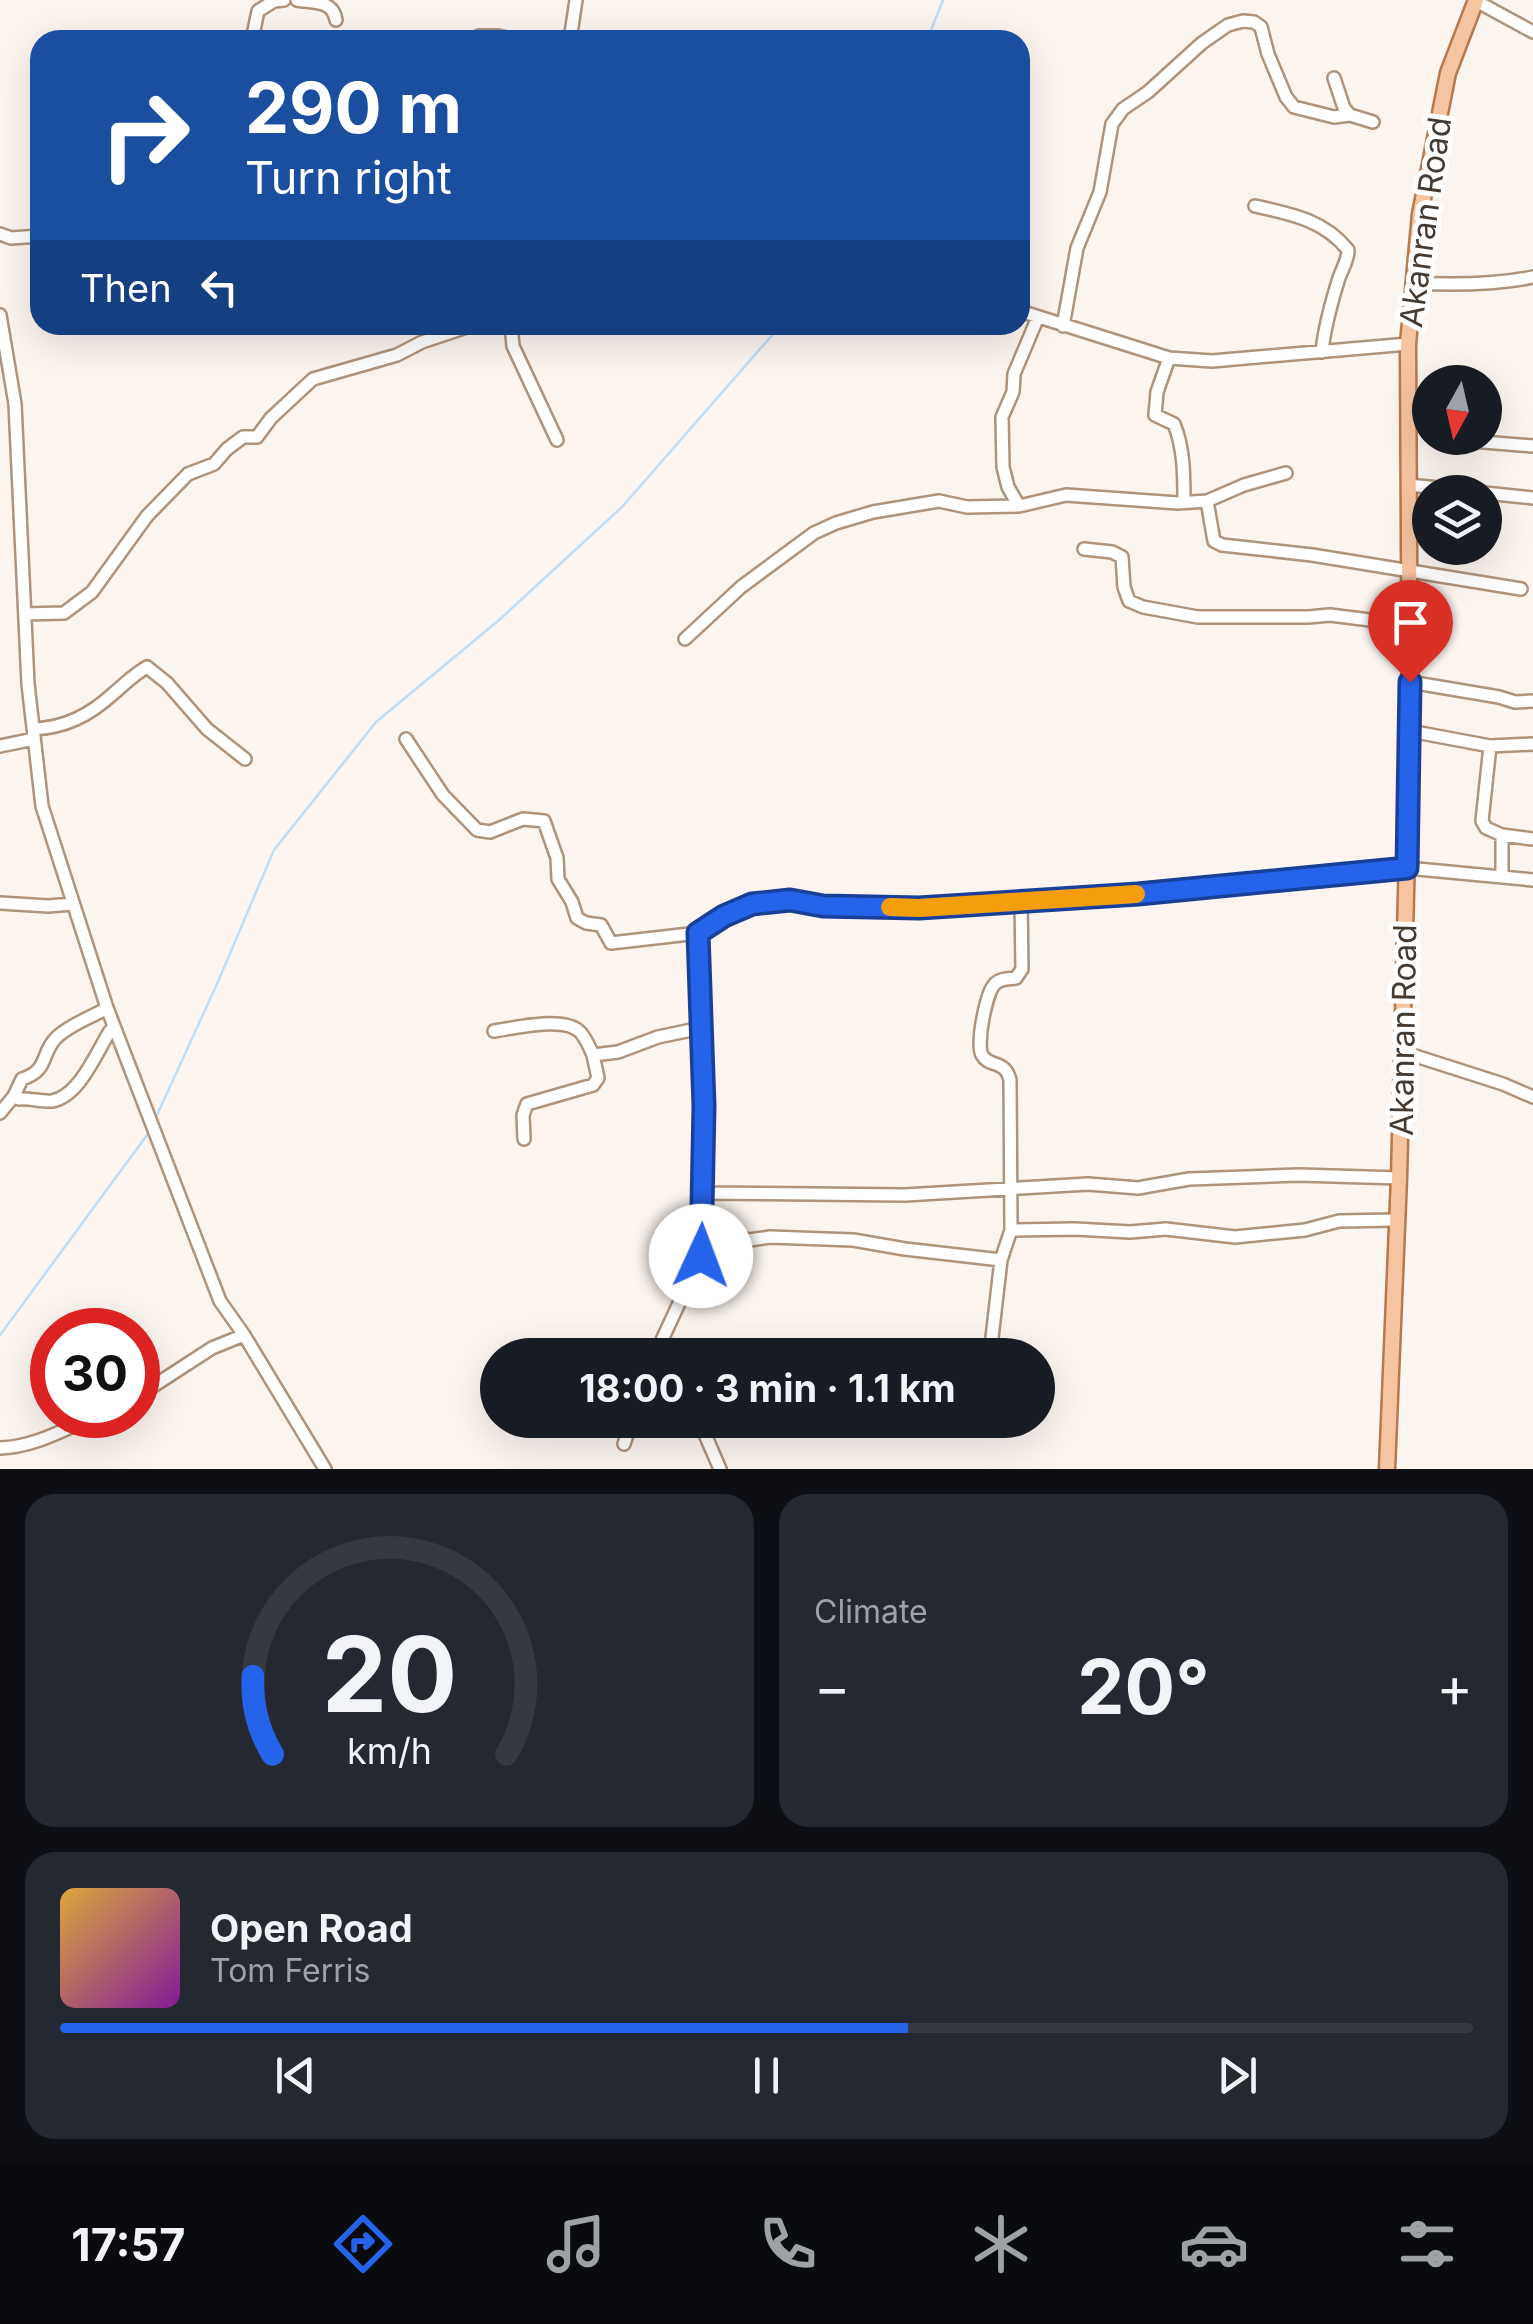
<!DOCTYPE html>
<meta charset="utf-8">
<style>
body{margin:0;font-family:Inter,sans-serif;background:#242831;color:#f1f3f6;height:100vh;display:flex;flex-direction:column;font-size:38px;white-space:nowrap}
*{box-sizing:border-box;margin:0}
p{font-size:32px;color:#9ea1a6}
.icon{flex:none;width:55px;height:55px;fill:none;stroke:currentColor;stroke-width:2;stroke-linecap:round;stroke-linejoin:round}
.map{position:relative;height:1469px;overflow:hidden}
.side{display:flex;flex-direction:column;gap:25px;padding:25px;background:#0d0f14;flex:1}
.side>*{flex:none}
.guide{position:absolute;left:30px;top:30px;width:1000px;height:305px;border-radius:30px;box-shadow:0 10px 40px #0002;background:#1a4fa0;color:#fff;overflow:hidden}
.needle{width:65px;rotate:188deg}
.tools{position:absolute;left:1412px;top:365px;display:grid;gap:20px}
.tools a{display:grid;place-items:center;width:90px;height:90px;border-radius:50%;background:#171b24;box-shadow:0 10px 40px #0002;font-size:50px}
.speed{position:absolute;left:30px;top:1308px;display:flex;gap:20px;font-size:50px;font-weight:700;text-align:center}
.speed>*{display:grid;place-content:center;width:130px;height:130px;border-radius:50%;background:#171b24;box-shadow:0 10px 40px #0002;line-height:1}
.speed .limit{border:15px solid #d22;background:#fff;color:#111}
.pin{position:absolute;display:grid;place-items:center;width:85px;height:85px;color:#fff;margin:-102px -42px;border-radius:50% 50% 50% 0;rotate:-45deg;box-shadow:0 0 10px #0007}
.pin .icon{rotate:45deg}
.me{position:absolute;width:110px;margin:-55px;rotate:2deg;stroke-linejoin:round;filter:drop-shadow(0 0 8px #0008)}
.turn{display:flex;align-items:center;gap:35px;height:210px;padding:0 50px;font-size:45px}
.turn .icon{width:130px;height:130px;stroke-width:2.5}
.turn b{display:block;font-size:70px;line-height:85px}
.then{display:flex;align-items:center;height:95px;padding:0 50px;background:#0003;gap:20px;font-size:38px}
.big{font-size:75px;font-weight:700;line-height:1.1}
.side .tile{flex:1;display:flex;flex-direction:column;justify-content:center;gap:15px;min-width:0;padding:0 35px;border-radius:30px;background:#242831}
.side .dial{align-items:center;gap:0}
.dial svg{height:260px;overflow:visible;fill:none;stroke:#363941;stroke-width:7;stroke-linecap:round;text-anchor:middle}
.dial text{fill:#f1f3f6;stroke:none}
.song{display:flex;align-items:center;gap:30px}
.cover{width:120px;height:120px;border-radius:15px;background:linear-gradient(135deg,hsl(40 70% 55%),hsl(290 70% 35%))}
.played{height:10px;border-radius:5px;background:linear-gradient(90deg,#2563eb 60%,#363941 60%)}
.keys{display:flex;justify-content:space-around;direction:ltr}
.heat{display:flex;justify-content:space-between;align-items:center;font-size:55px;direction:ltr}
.side .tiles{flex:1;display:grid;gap:25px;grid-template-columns:1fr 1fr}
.tile:last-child{grid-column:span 2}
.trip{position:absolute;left:480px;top:1338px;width:575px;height:100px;border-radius:50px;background:#171b24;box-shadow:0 10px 40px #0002;font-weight:700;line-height:100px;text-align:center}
.tab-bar{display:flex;height:160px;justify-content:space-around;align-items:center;background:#090b0e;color:#9ea1a6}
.tab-bar .icon{width:70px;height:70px}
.tab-bar .active{color:#2563eb}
.tab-bar b{font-size:45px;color:#f1f3f6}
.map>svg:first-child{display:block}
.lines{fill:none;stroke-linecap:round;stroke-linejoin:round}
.stream{stroke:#bddef9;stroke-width:2.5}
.minor-casing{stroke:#b0937b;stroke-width:16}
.major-casing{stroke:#b67a50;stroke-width:19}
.minor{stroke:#fff;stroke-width:11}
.major{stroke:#f7c4a1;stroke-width:14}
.route-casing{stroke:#184099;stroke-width:25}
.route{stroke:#2563eb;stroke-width:18}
.slow{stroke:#f59e0b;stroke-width:18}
.labels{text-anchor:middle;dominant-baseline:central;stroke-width:10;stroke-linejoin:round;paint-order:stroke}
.street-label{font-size:32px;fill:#463a30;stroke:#fff}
</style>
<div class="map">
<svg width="1533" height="1469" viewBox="0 0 1533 1469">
<rect width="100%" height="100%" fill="#fbf4ef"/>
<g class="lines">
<path class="stream" d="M927,40L943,0
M157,1115L217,984L274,850L376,722L498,621L622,507L781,325
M0,1335L150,1131"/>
<defs>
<path id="minor" d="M297,0C314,3 333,0 336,20
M1476,1L1533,32
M479,36H498L515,40
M252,40L258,11L274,1L284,0
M570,40L576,0
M1334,78L1344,108L1350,115
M1255,206C1291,214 1324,220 1348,250C1348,262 1341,270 1338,281C1331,304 1324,328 1322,352
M0,234L11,238L40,236
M1414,283C1454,285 1493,285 1533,277
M1020,311L1169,358L1212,361L1408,344
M0,315L15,404L28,684L42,806L107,1008L220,1301L244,1335L325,1469
M511,325L513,346L557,440
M1063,326L1077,248L1100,192L1112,124L1123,109L1148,92L1202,43L1228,25L1243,21L1254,22L1261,27L1268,54L1286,97L1294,107L1334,117L1350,115L1373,122
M1169,358L1157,392L1155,415L1174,424C1184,448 1184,476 1184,502
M1434,438L1533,446
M1408,485L1482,492
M1485,493L1533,498
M1207,501L1214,541L1222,545L1312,555L1521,589
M1019,506L1008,487L1003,467L1002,417L1013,392L1014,374L1038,317
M1084,549L1112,552L1122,557L1124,587L1129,601L1143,607L1198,617H1308L1330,615L1410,625
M25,614L64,613L92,592L147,516L188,474L214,464L227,449L243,437H257L271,418L313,379L397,355L422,342L473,325
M685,639L741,587L814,533L836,523L873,512L939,501L967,507L1019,506L1066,495L1178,503L1207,501L1244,485L1286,473
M1410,682L1499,697L1515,702L1533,701
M33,729C65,728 90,715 114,693C126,683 133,675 147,667L167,683L207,729L245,759
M1410,731L1490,746L1533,744
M406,739L443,795L477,830L490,832L523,819L544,821L557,858L558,879L572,902L577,918L586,923L601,925L611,943L698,933
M0,746L34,739
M1490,746L1482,821L1486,828L1502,835L1533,839
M1502,876V835
M0,903L48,906L73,904
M494,1031C515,1028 566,1015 581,1033C586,1039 590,1048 593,1055L618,1052L658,1037L701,1028
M1403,1052L1503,1084L1533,1097
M14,1096L19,1099C30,1098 42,1102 52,1101C80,1096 97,1051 110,1031
M0,1113L14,1096L22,1079C50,1070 40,1053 57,1037C71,1024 92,1017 107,1008
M524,1139L523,1115L527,1104L593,1085L598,1078L593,1055
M702,1193L905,1195L1088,1184L1138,1188L1189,1179L1246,1177L1299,1175L1399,1178
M703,1230L750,1240L770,1237L853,1240L905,1249L1001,1260
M1011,1230L1010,1080C1005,1059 989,1068 982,1055C976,1044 986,994 994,985C999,978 1008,979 1016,978L1022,969L1021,901
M655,1355L701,1256L704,1106L698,933L724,916L752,903L790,900L823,906L919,908L1138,894L1407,868L1533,880
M990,1355L1001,1260L1011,1230L1075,1229L1130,1232L1166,1229L1235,1237L1305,1230L1339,1221L1396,1220
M138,1396L212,1348L244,1335
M696,1420L704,1432L720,1469
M624,1444L632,1420
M0,1448C36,1447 66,1428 98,1415"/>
<path id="major" d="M1387,1469L1399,1178L1410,731L1408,344L1420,214L1448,73L1476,0"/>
</defs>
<use href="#minor" class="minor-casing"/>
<use href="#major" class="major-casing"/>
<use href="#minor" class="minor"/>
<use href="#major" class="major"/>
</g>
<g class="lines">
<defs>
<path id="route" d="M701,1256L704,1106L698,933L724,916L752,904L790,900L823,906L919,908L1138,894L1407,868L1410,682"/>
</defs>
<use href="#route" class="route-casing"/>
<use href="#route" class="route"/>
<path class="slow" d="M890,907L919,908L1136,894"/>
</g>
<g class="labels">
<g class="street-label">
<text transform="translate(1425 222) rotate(-82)">Akanran Road</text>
<text transform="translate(1403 1030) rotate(-89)">Akanran Road</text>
</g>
</g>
</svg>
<div class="tools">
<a><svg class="needle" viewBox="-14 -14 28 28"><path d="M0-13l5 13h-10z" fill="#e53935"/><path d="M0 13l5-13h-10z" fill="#9ea1a6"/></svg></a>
<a><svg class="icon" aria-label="layers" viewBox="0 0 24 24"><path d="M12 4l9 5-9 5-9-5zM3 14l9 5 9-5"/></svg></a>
</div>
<div class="speed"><div class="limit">30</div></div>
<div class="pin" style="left:1410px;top:682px;background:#d93025"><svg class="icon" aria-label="arrive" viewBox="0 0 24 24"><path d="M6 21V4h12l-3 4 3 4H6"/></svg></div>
<svg class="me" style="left:701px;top:1256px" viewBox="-20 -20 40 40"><circle r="19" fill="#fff"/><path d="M0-13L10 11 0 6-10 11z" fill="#2563eb"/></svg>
<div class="trip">18:00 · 3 min · 1.1 km</div>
<div class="guide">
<div class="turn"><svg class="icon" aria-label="right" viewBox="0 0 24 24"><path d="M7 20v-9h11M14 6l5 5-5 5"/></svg><div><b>290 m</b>Turn right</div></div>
<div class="then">Then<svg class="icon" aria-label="left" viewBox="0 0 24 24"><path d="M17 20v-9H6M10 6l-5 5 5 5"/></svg></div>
</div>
</div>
<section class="side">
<div class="tiles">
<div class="tile dial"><svg viewBox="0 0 100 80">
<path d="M14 69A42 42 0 1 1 86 69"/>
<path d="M14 69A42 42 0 0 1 8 45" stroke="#2563eb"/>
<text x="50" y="56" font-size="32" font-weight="700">20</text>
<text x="50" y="72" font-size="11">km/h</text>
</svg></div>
<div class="tile"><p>Climate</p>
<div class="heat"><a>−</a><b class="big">20°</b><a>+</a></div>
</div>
<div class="tile">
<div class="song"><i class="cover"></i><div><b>Open Road</b><p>Tom Ferris</p></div></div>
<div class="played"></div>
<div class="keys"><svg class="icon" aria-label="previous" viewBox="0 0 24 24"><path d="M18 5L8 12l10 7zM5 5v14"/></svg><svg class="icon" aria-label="pause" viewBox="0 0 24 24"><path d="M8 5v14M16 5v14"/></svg><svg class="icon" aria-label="next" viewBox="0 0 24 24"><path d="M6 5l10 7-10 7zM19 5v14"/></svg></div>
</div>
</div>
</section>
<nav class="tab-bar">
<b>17:57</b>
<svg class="icon active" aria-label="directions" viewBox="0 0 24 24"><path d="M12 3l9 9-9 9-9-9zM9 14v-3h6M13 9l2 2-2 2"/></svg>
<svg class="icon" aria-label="music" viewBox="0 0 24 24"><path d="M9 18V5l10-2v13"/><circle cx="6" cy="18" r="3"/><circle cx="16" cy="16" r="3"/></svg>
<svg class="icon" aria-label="phone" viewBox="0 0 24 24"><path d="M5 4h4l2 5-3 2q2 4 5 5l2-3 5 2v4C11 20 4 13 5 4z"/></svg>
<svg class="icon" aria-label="climate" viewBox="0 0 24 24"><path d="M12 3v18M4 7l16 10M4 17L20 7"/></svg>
<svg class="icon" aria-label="car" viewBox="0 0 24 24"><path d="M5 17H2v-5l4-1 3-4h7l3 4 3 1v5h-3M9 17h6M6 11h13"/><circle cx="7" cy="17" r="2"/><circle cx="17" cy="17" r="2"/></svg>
<svg class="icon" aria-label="filters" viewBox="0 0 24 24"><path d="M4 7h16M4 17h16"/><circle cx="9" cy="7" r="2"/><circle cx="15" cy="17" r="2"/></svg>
</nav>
